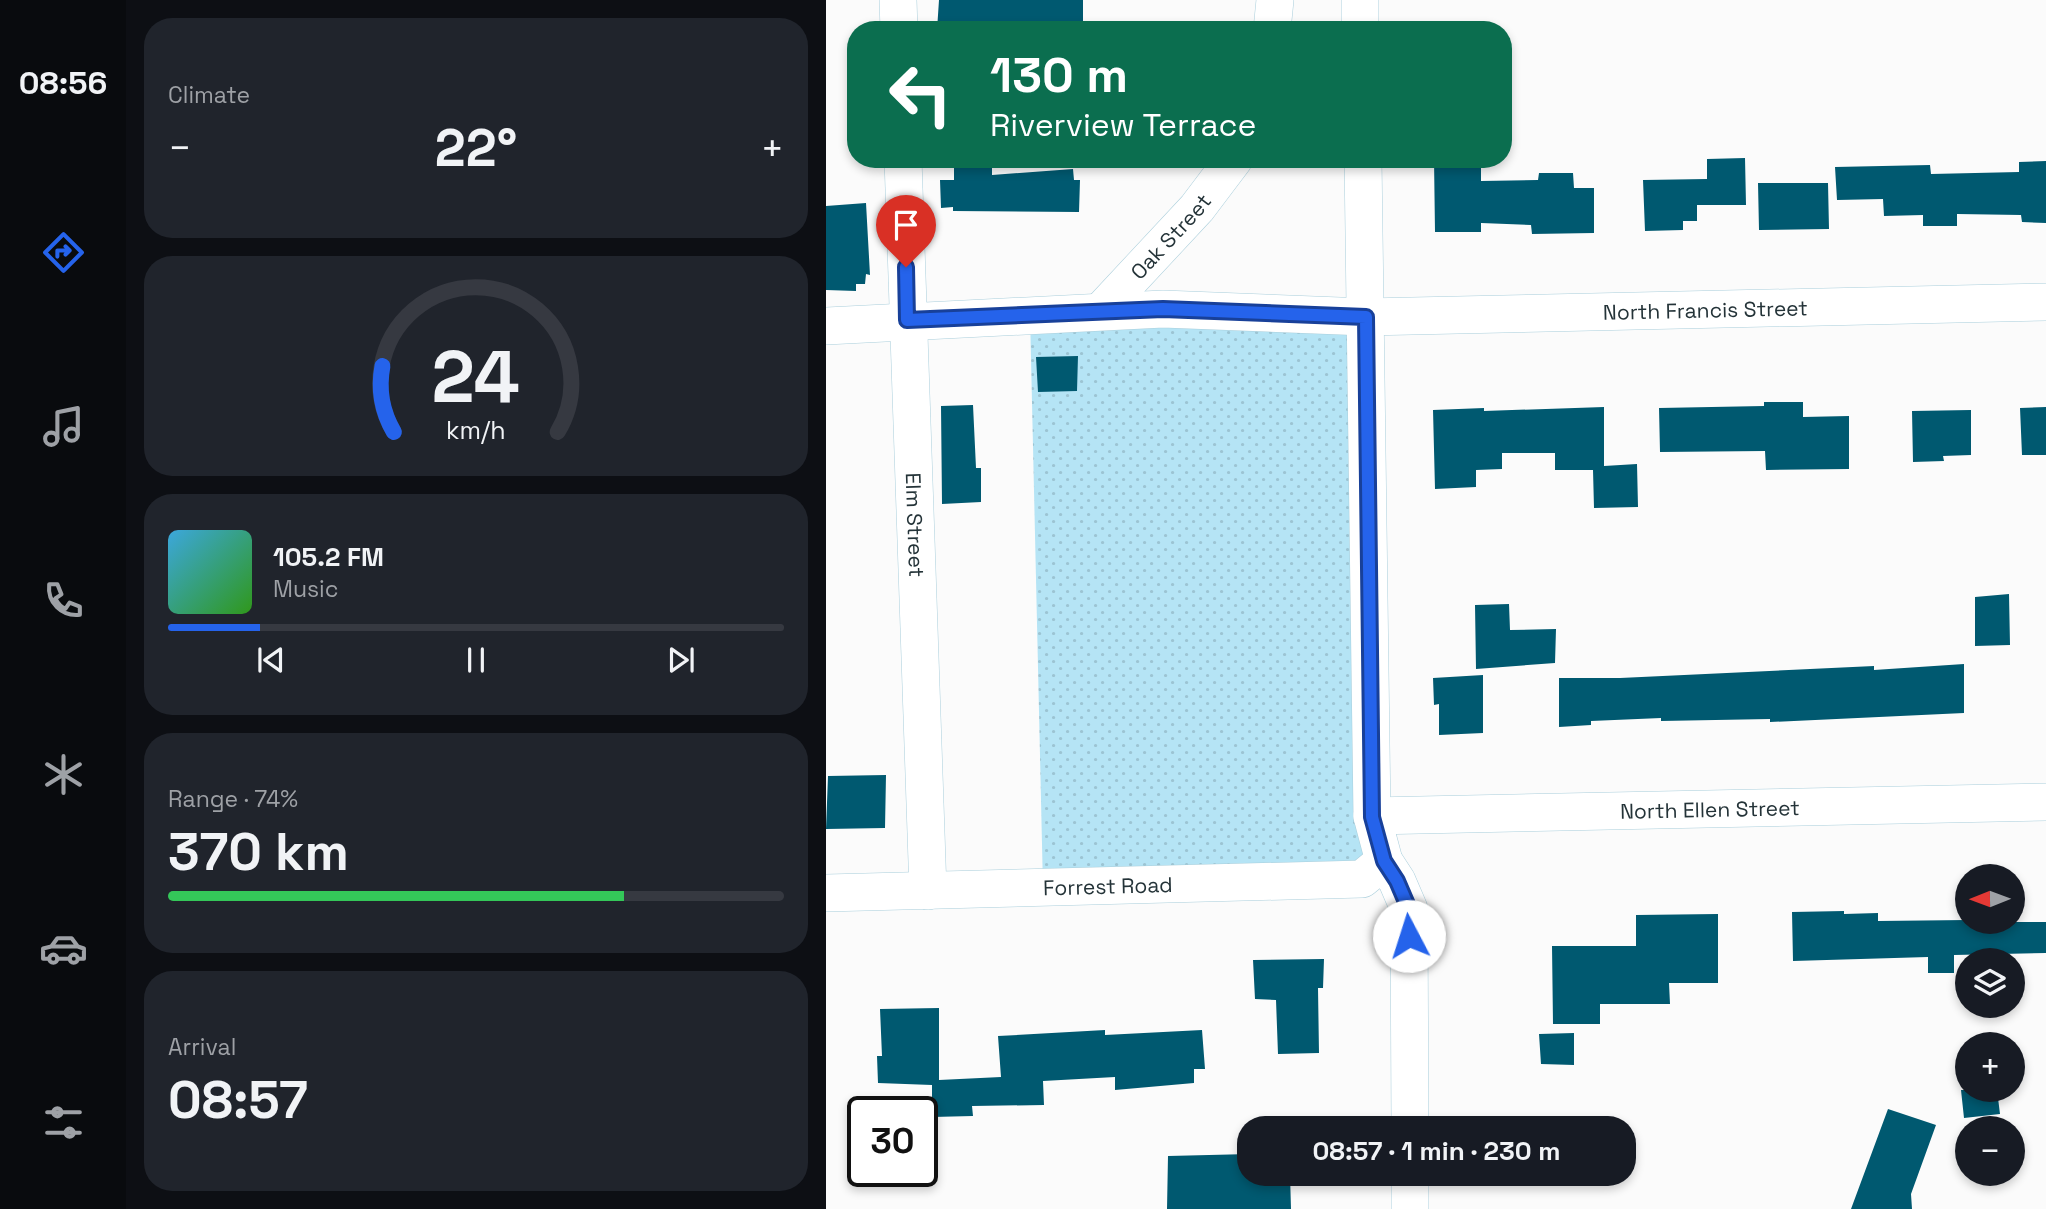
<!DOCTYPE html>
<meta charset="utf-8">
<style>
body{margin:0;font-family:"Space Grotesk",sans-serif;background:#20242c;color:#f1f3f6;height:100vh;display:flex;flex-direction:column;font-size:26px;white-space:nowrap}
*{box-sizing:border-box;margin:0}
p{font-size:23px;color:#9ea1a6}
.icon{flex:none;width:38px;height:38px;fill:none;stroke:currentColor;stroke-width:2;stroke-linecap:round;stroke-linejoin:round}
.map{position:relative;flex:1;overflow:hidden}
.side{display:flex;flex-direction:column;gap:18px;padding:18px;background:#0d0f14;width:700px}
.side>*{flex:none}
.guide{position:absolute;left:21px;top:21px;width:665px;height:147px;border-radius:28px;box-shadow:0 4px 10px #0003;background:#0b6e4f;color:#fff;overflow:hidden}
.needle{width:46px;rotate:269deg}
.buttons{position:absolute;left:1129px;top:864px;display:grid;gap:14px}
.buttons a{display:grid;place-items:center;width:70px;height:70px;border-radius:50%;background:#171b24;box-shadow:0 4px 10px #0003;font-size:35px}
.speed{position:absolute;left:21px;top:1096px;display:flex;gap:14px;font-size:35px;font-weight:700;text-align:center}
.speed>*{display:grid;place-content:center;width:91px;height:91px;border-radius:50%;background:#171b24;box-shadow:0 4px 10px #0003;line-height:1}
.speed .limit{border:4px solid #111;border-radius:10px;background:#fff;color:#111}
.pin{position:absolute;display:grid;place-items:center;width:60px;height:60px;color:#fff;margin:-72px -30px;border-radius:50% 50% 50% 0;rotate:-45deg;box-shadow:0 0 7px #0007}
.pin .icon{rotate:45deg}
.me{position:absolute;width:77px;margin:-38px;rotate:355deg;stroke-linejoin:round;filter:drop-shadow(0 0 5px #0008)}
.turn{display:flex;align-items:center;gap:24px;height:147px;padding:0 28px;font-size:32px}
.turn .icon{width:91px;height:91px;stroke-width:2.5}
.turn b{display:block;font-size:49px;line-height:60px}
.big{font-size:52px;font-weight:600;line-height:1.1}
.side .tile{flex:1;display:flex;flex-direction:column;justify-content:center;gap:10px;min-width:0;padding:0 24px;border-radius:28px;background:#20242c}
.side .dial{align-items:center;gap:0}
.dial svg{height:182px;overflow:visible;fill:none;stroke:#363941;stroke-width:7;stroke-linecap:round;text-anchor:middle}
.dial text{fill:#f1f3f6;stroke:none}
.song{display:flex;align-items:center;gap:21px}
.cover{width:84px;height:84px;border-radius:10px;background:linear-gradient(135deg,hsl(200 70% 55%),hsl(110 70% 35%))}
.played{height:7px;border-radius:4px;background:linear-gradient(90deg,#2563eb 15%,#363941 15%)}
.keys{display:flex;justify-content:space-around;direction:ltr}
.heat{display:flex;justify-content:space-between;align-items:center;font-size:38px;direction:ltr}
.charge{height:10px;border-radius:5px;background:linear-gradient(90deg,#34c759 74%,#363941 0)}
.trip{position:absolute;left:411px;top:1116px;width:399px;height:70px;border-radius:28px;background:#171b24;box-shadow:0 4px 10px #0003;font-weight:600;line-height:70px;text-align:center}
main{display:flex;flex:1;min-height:0}
.tabs{display:flex;flex-direction:column;width:126px;justify-content:space-around;align-items:center;background:#090b0e;color:#9ea1a6}
.tabs .icon{width:49px;height:49px}
.tabs .on{color:#2563eb}
.tabs b{font-size:32px;color:#f1f3f6}
.map>svg:first-child{display:block}
.grass{fill:url(#grass-dots)}
.building{fill:#005970}
.lines{fill:none;stroke-linecap:round;stroke-linejoin:round}
.minor-casing{stroke:#aacfdc;stroke-width:38}
.minor{stroke:#fff;stroke-width:37}
.route-casing{stroke:#184099;stroke-width:18}
.route{stroke:#2563eb;stroke-width:12}
.labels{text-anchor:middle;dominant-baseline:central;stroke-width:7;stroke-linejoin:round;paint-order:stroke}
.street-label{font-size:21px;fill:#243338;stroke:#fff}
</style>
<main>
<nav class="tabs">
<b>08:56</b>
<svg class="icon on" aria-label="directions" viewBox="0 0 24 24"><path d="M12 3l9 9-9 9-9-9zM9 14v-3h6M13 9l2 2-2 2"/></svg>
<svg class="icon" aria-label="music" viewBox="0 0 24 24"><path d="M9 18V5l10-2v13"/><circle cx="6" cy="18" r="3"/><circle cx="16" cy="16" r="3"/></svg>
<svg class="icon" aria-label="phone" viewBox="0 0 24 24"><path d="M5 4h4l2 5-3 2q2 4 5 5l2-3 5 2v4C11 20 4 13 5 4z"/></svg>
<svg class="icon" aria-label="climate" viewBox="0 0 24 24"><path d="M12 3v18M4 7l16 10M4 17L20 7"/></svg>
<svg class="icon" aria-label="car" viewBox="0 0 24 24"><path d="M5 17H2v-5l4-1 3-4h7l3 4 3 1v5h-3M9 17h6M6 11h13"/><circle cx="7" cy="17" r="2"/><circle cx="17" cy="17" r="2"/></svg>
<svg class="icon" aria-label="filters" viewBox="0 0 24 24"><path d="M4 7h16M4 17h16"/><circle cx="9" cy="7" r="2"/><circle cx="15" cy="17" r="2"/></svg>
</nav>
<section class="side">
<div class="tile"><p>Climate</p>
<div class="heat"><a>−</a><b class="big">22°</b><a>+</a></div>
</div>
<div class="tile dial"><svg viewBox="0 0 100 80">
<path d="M14 69A42 42 0 1 1 86 69"/>
<path d="M14 69A42 42 0 0 1 9 40" stroke="#2563eb"/>
<text x="50" y="56" font-size="32" font-weight="700">24</text>
<text x="50" y="72" font-size="11">km/h</text>
</svg></div>
<div class="tile">
<div class="song"><i class="cover"></i><div><b>105.2 FM</b><p>Music</p></div></div>
<div class="played"></div>
<div class="keys"><svg class="icon" aria-label="previous" viewBox="0 0 24 24"><path d="M18 5L8 12l10 7zM5 5v14"/></svg><svg class="icon" aria-label="pause" viewBox="0 0 24 24"><path d="M8 5v14M16 5v14"/></svg><svg class="icon" aria-label="next" viewBox="0 0 24 24"><path d="M6 5l10 7-10 7zM19 5v14"/></svg></div>
</div>
<div class="tile"><p>Range · 74%</p><b class="big">370 km</b><div class="charge"></div></div>
<div class="tile"><p>Arrival</p><b class="big">08:57</b></div>
</section>
<div class="map">
<svg width="1220" height="1209" viewBox="0 0 1220 1209">
<defs>
<pattern id="grass-dots" width="8" height="8" patternUnits="userSpaceOnUse" patternTransform="scale(1.75)"><rect width="8" height="8" fill="#b5e4f5"/><path d="M2 2h.1M6 6h.1" fill="none" stroke="#9cc4d3" stroke-width="1.8" stroke-linecap="round"/></pattern>
</defs>
<rect width="100%" height="100%" fill="#fbfbfb"/>
<path class="grass" d="M204,314L540,317L558,861L217,888Z"/>
<path class="building" d="M113,0H257V28L111,30Z
M919,158L920,205H871V221H857V230L819,231L817,180L881,179V159Z
M608,159H655V181L712,180L713,173H747L748,188H768V233L706,234L705,225L655,223V232H609Z
M1220,161V223L1196,222L1195,215L1131,214V226H1097V215L1058,216L1057,199L1011,200L1009,167L1104,165L1105,174L1193,172V162Z
M166,164V175L247,169L248,180H254L253,212L127,211V207L115,208L114,180H128V165Z
M932,183H1002L1003,229L933,230Z
M40,203L44,275L40,274L39,284H30V291L0,290V206Z
M252,356L251,391L212,392L210,357Z
M938,402H977V417L1023,416V469L940,470L939,451L834,452L833,408L938,406Z
M147,405L150,468H155V502L116,504L115,406Z
M778,407V466L811,464L812,507L768,508L767,470H729V453H676V469L650,470V487L609,489L607,410L658,408V411Z
M1220,407V455H1196L1194,408Z
M1145,410V455L1117,456L1118,461L1087,462L1086,411Z
M1183,594L1184,645L1149,646V597Z
M683,604L684,630L730,629L729,663L650,669L649,605Z
M1138,664V713L944,722V719L835,721V718L765,721V725L733,727V678H794L1048,666V670Z
M657,675V733L613,735V704L608,705L607,678Z
M60,775L59,828L0,829L2,776Z
M1018,911V914L1052,913V921L1141,920V922H1220V953L1128,955V973H1102V957L967,961L966,912Z
M892,914V983H843L844,1004H774V1024H727L726,946H810V915Z
M498,959L497,988H492L493,1053L452,1054L450,1000L429,999L427,960Z
M113,1008V1080L175,1077L172,1036L279,1030V1035L376,1030L379,1069H368V1083L289,1090V1077L217,1081L218,1105L146,1106L147,1116L106,1117V1085L52,1083L51,1056H56L54,1009Z
M748,1033V1065L715,1064L713,1034Z
M1135,1090H1171L1174,1114L1138,1118Z
M1062,1109L1110,1125L1085,1194L1086,1209H1025Z
M748,1120V1129H703L702,1122Z
M424,1154V1174H464L465,1209H341L342,1156Z
M705,1174H751V1185L705,1186Z"/>
<g class="lines">
<defs>
<g id="minor">
<path d="M72,0L73,30"/>
<path d="M534,0V30"/>
<path d="M446,30L449,0"/>
<path id="s1" d="M77,159L102,891"/>
<path d="M537,159L546,816L558,861L571,881L583,909L584,1129"/>
<path id="s2" d="M275,311L371,208L408,159"/>
<path id="s3" d="M0,326L337,309L540,317L1220,302"/>
<path id="s4" d="M546,816L1220,802"/>
<path id="s5" d="M0,893L536,879L558,861"/>
<path d="M584,1174V1209"/>
</g>
</defs>
<use href="#minor" class="minor-casing"/>
<use href="#minor" class="minor"/>
</g>
<g class="lines">
<defs>
<path id="route" d="M80,267L81,320L337,309L540,317L546,817L558,861L571,881L583,909V936"/>
</defs>
<use href="#route" class="route-casing"/>
<use href="#route" class="route"/>
</g>
<g class="labels">
<g class="street-label">
<text stroke="none"><textPath href="#s2" startOffset="102">Oak Street</textPath></text>
<text stroke="none"><textPath href="#s3" startOffset="880">North Francis Street</textPath></text>
<text stroke="none"><textPath href="#s1" startOffset="366">Elm Street</textPath></text>
<text stroke="none"><textPath href="#s4" startOffset="338">North Ellen Street</textPath></text>
<text stroke="none"><textPath href="#s5" startOffset="282">Forrest Road</textPath></text>
</g>
</g>
</svg>
<div class="buttons">
<a><svg class="needle" viewBox="-14 -14 28 28"><path d="M0-13l5 13h-10z" fill="#e53935"/><path d="M0 13l5-13h-10z" fill="#9ea1a6"/></svg></a>
<a><svg class="icon" aria-label="layers" viewBox="0 0 24 24"><path d="M12 4l9 5-9 5-9-5zM3 14l9 5 9-5"/></svg></a>
<a>+</a>
<a>−</a>
</div>
<div class="speed"><div class="limit">30</div></div>
<div class="pin" style="left:80px;top:267px;background:#d93025"><svg class="icon" aria-label="arrive" viewBox="0 0 24 24"><path d="M6 21V4h12l-3 4 3 4H6"/></svg></div>
<svg class="me" style="left:583px;top:936px" viewBox="-20 -20 40 40"><circle r="19" fill="#fff"/><path d="M0-13L10 11 0 6-10 11z" fill="#2563eb"/></svg>
<div class="trip">08:57 · 1 min · 230 m</div>
<div class="guide">
<div class="turn"><svg class="icon" aria-label="left" viewBox="0 0 24 24"><path d="M17 20v-9H6M10 6l-5 5 5 5"/></svg><div><b>130 m</b>Riverview Terrace</div></div>
</div>
</div>
</main>
